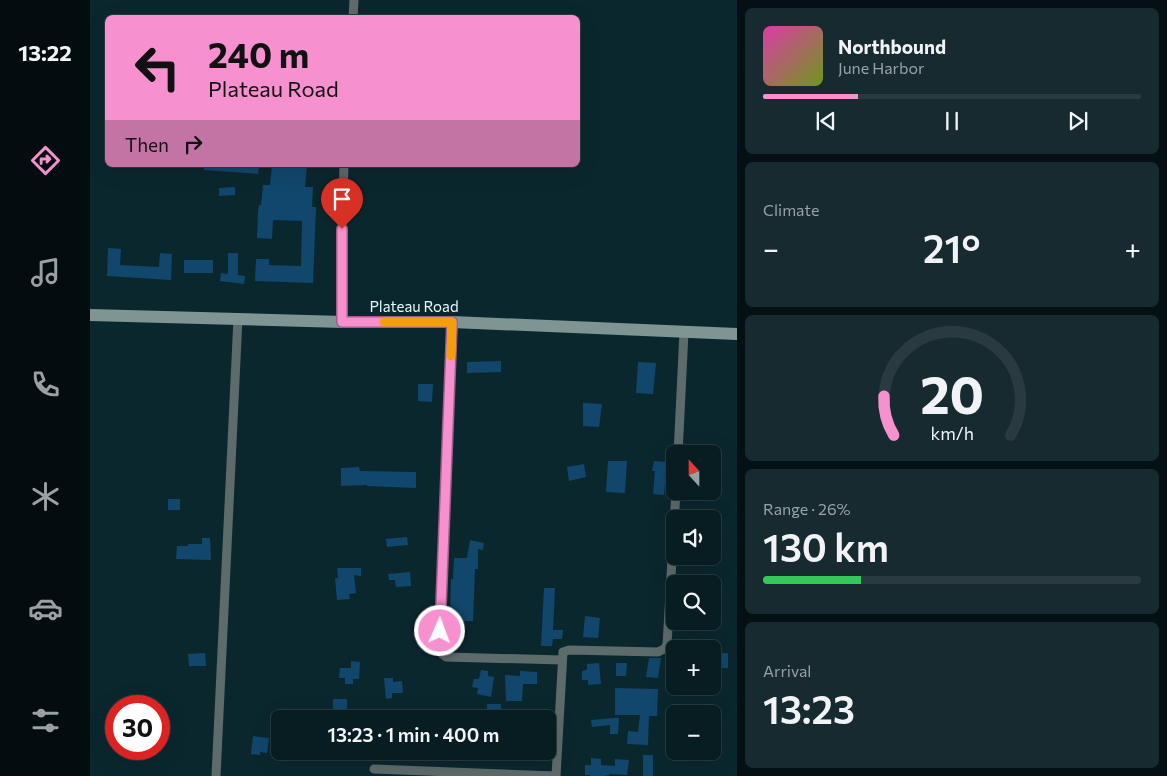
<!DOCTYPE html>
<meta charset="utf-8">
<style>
body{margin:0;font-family:Commissioner,sans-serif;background:#162a2f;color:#f1f3f6;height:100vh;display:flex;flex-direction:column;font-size:19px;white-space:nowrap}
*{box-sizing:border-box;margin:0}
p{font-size:16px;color:#98a2a5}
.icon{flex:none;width:28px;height:28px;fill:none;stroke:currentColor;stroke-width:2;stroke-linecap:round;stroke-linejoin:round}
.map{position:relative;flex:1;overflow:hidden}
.side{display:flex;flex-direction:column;gap:8px;padding:8px;background:#041013;width:430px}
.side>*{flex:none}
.guide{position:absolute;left:15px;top:15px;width:475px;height:152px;border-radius:8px;box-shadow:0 5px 20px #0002,0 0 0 1px #293b40;background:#f690cf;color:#111;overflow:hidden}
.needle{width:32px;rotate:339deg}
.controls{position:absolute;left:576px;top:445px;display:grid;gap:10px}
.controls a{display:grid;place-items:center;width:55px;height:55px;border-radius:8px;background:#081d22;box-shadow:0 5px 20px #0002,0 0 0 1px #293b40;font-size:25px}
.speed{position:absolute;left:15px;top:695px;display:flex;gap:10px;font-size:25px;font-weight:700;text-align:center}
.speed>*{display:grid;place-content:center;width:65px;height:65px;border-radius:50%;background:#081d22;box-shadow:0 5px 20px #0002,0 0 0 1px #293b40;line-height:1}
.speed .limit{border:8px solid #d22;background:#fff;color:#111}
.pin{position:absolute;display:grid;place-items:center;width:42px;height:42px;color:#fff;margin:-51px -21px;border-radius:50% 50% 50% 0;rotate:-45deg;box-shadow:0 0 5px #0007}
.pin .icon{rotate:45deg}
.me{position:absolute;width:55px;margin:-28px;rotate:2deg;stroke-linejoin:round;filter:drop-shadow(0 0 4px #0008)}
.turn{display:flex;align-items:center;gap:18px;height:105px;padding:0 20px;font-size:22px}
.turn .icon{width:65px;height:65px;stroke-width:2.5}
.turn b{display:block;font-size:35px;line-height:42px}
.then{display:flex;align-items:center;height:48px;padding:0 20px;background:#0003;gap:10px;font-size:19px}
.big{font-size:38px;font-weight:600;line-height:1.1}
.side .card{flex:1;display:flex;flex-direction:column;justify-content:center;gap:8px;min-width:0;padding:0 18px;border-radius:8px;background:#162a2f}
.side .dial{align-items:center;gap:0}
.dial svg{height:130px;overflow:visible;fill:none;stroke:#293b40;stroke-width:7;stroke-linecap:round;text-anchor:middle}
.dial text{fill:#f1f3f6;stroke:none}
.song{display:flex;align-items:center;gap:15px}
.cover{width:60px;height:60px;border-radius:8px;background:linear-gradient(135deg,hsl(320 70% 55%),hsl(80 70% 35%))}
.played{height:5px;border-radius:2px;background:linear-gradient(90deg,#f690cf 25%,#293b40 25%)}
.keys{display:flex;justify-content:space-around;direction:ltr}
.heat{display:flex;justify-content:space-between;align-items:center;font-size:28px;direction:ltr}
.charge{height:8px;border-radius:4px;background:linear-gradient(90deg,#34c759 26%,#293b40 0)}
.trip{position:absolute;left:181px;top:710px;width:285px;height:50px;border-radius:8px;background:#081d22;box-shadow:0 5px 20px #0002,0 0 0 1px #293b40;font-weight:600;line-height:50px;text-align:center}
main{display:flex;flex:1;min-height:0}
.dock{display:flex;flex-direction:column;width:90px;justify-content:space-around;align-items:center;background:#030c0e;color:#98a2a5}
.dock .icon{width:35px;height:35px}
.dock .selected{color:#f690cf}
.dock b{font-size:22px;color:#f1f3f6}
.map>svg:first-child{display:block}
.building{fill:#11476d}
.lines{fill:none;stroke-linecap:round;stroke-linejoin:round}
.street{stroke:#5e6b6b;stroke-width:9}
.secondary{stroke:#7f9594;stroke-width:12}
.route-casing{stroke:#a05e87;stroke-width:12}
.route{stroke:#f690cf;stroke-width:9}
.slow{stroke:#f59e0b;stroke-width:9}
.labels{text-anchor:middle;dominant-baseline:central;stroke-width:5;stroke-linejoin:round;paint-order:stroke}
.street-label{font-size:15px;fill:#e7f7fc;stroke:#0b272e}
</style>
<main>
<nav class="dock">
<b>13:22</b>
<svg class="icon selected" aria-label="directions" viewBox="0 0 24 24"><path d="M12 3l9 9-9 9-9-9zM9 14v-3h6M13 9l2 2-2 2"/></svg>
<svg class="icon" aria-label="music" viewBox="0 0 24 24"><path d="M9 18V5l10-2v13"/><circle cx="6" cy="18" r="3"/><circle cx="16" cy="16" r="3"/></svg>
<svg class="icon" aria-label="phone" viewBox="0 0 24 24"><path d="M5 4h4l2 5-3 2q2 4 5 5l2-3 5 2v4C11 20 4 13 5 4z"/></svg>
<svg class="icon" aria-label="climate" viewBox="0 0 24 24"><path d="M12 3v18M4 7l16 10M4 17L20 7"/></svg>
<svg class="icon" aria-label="car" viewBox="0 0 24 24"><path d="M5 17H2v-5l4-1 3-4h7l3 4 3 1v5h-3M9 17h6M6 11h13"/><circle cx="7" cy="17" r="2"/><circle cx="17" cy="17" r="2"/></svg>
<svg class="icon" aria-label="filters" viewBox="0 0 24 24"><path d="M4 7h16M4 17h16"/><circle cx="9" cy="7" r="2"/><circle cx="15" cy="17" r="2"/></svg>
</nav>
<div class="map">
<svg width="647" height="776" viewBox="0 0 647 776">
<rect width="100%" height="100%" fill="#0b272e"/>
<path class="building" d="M114,165H169L168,174L114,170Z
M182,165L217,166L215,187H223L222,207H226L223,283L165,281L166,259H179V265L211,266L212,221L183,220L182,239L167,238L168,212L169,205H171L173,185H180Z
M145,187V195L129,196V188Z
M18,248L31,249L30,265L69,267L70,253L82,254L81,280L17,276Z
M138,253H148V275L155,276L154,284L130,281L131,273L138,274Z
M94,260H123V273H94Z
M411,361V372L377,373V362Z
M548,362L566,363L563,394L546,393Z
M328,384H343L342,402L328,401Z
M493,403L512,404L509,427L493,426Z
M518,461H537L535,493L516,492Z
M564,461L577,462L574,495L563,494L565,471H562Z
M494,464L496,477L479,481L477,467Z
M269,467L270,471L326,472V488L277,486V485L251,486V468Z
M78,499H90V510H78Z
M317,537L318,545L297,547L296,539Z
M112,538H120L121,560L86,559L87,546H98V544H112Z
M380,540L394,543L393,550L388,549V569H385L383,621H360L361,579H363L364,558H377Z
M247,568H271V576L264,575L266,593L259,594L260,599L247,600L245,578H248Z
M320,572L321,586L306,587L305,580H299L298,574Z
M454,588H465L463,630H473L472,639H463L462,646H451Z
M495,616L510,618L508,638L493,637Z
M115,653L116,666H99L98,654Z
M622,653H638V668H622Z
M559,658H571L568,678L556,677Z
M261,661L270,662L269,679H263V684H255V678H249L250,668H261Z
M509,663L511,684L498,685V680H492V671L497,670V664Z
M526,663H537L536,676H526Z
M391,670L398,671V676L404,677L401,697L387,694L388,688L382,687L384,679H389Z
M430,671L447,672V684H433L432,701H416L415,675L430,676Z
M294,678H303V682L312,681L313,693H302V698L296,699Z
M525,688L568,689L567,716H559L558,745L537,744L538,731L548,732L550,715H525Z
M243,699H257V719H243Z
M397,704H411V719H392V711H397Z
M524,718H529L528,734H520V725L502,727L501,720Z
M163,736L179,738L177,753L170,752V755L161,754Z
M553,755H563V776H553Z
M501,758L511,759V765L525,766V759L539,760L537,775L520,774V775L514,776H500V775H495V765H501Z"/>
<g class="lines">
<path class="street" d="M263,18L264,0
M253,322L252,229L254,165
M362,322L350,649L352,654L356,657L472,660
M588,454L594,332
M284,769L466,776
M126,776L148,318
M466,776L473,652L479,650L568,652L574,649L577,645L586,491"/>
<path class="secondary" d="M0,315L253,322H362L647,334"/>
</g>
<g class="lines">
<defs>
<path id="route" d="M252,229V322H362L350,631"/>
</defs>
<use href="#route" class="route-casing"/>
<use href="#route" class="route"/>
<path class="slow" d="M294,322H362L361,356"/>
</g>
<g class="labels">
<g class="street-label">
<text x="324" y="306">Plateau Road</text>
</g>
</g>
</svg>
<div class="controls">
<a><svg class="needle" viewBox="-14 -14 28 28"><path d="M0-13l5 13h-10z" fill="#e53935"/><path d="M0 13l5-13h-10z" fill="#98a2a5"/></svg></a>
<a><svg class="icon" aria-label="sound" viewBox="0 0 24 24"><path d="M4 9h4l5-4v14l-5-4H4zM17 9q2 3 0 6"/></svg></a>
<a><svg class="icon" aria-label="search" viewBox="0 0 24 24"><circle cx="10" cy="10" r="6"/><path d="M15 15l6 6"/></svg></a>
<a>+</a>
<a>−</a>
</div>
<div class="speed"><div class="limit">30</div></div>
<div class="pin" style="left:252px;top:229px;background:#d93025"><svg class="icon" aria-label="arrive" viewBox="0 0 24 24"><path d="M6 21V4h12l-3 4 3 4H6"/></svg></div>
<svg class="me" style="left:350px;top:631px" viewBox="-20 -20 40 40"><circle r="17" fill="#f690cf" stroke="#fff" stroke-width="3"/><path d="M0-11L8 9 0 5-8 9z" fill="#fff"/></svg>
<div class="trip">13:23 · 1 min · 400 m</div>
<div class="guide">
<div class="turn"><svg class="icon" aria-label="left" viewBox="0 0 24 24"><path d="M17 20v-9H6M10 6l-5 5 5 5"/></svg><div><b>240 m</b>Plateau Road</div></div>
<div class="then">Then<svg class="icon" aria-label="right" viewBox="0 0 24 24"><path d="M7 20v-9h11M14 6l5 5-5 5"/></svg></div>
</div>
</div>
<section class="side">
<div class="card">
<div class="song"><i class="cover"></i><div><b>Northbound</b><p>June Harbor</p></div></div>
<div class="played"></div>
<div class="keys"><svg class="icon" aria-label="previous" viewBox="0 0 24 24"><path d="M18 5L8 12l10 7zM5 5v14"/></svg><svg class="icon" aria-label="pause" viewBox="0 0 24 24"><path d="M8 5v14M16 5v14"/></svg><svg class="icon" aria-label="next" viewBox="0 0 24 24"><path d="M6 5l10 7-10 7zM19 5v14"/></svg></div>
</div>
<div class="card"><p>Climate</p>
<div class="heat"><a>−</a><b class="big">21°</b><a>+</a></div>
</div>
<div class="card dial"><svg viewBox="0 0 100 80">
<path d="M14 69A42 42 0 1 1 86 69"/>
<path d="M14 69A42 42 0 0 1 8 45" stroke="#f690cf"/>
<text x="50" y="56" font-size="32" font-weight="700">20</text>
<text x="50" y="72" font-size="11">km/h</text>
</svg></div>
<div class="card"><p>Range · 26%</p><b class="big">130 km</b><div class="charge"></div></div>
<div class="card"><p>Arrival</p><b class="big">13:23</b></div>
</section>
</main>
